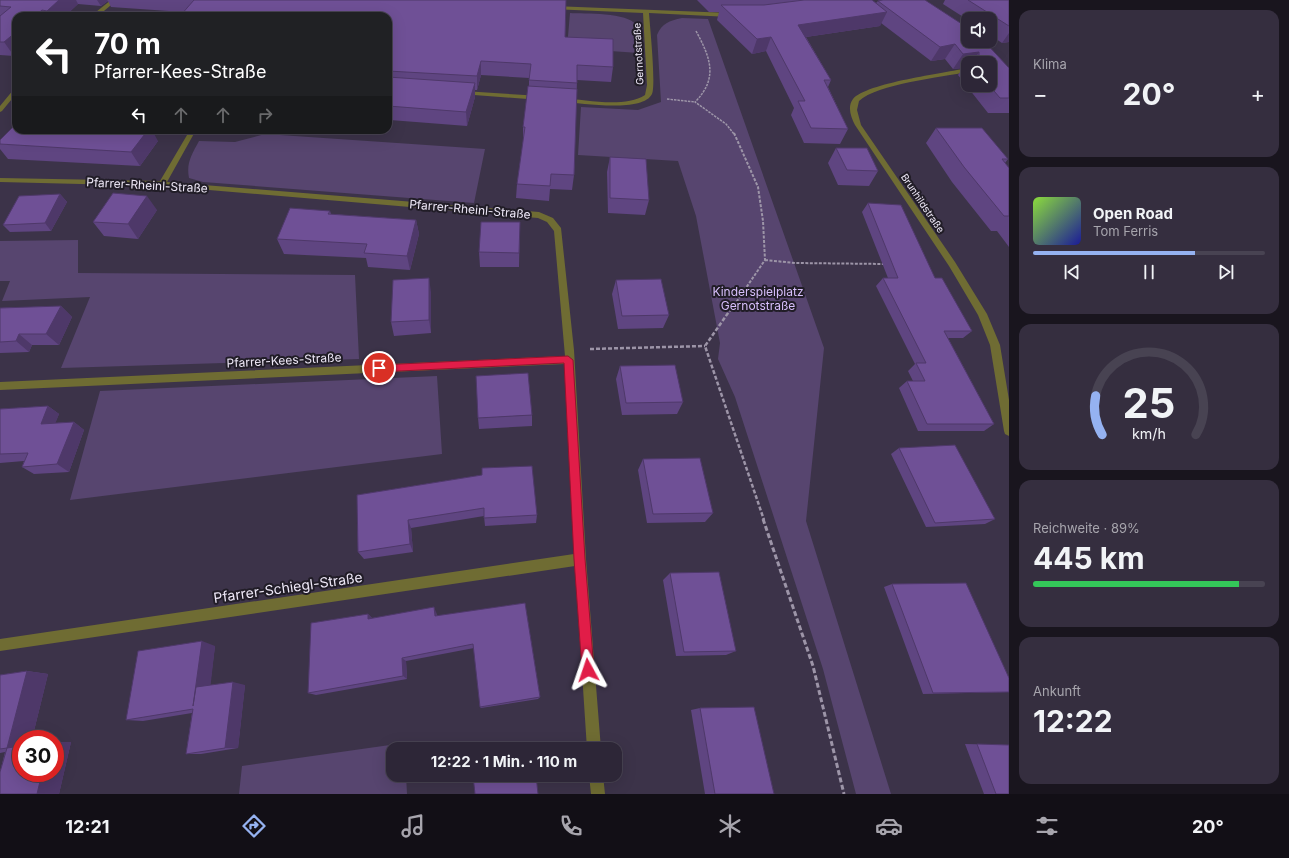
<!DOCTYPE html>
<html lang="de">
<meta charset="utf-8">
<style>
body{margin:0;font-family:Inter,sans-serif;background:#352e3f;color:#f1f3f6;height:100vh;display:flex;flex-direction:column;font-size:15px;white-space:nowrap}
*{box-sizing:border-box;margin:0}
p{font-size:13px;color:#a7a5ad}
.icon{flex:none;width:22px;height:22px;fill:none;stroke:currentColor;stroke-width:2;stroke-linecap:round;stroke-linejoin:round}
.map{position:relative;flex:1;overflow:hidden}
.side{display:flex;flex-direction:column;gap:10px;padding:10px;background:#19151e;width:280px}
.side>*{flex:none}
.guide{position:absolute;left:12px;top:12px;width:380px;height:122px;border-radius:12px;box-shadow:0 4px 16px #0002,0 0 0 1px #484352;background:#202124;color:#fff;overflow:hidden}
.tools{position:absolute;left:961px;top:12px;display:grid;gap:8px}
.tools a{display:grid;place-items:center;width:36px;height:36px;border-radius:8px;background:#2d2637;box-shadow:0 4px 16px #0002,0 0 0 1px #484352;font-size:20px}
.speed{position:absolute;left:12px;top:730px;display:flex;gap:8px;font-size:20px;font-weight:700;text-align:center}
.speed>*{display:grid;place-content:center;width:52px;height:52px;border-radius:50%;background:#2d2637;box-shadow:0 4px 16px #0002,0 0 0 1px #484352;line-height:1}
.speed .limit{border:6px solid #d22;background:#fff;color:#111}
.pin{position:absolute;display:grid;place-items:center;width:34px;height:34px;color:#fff;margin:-17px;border:2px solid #fff;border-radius:50%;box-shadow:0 1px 4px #0007}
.me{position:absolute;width:44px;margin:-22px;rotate:355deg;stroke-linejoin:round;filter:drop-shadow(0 0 3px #0008)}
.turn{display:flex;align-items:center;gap:14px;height:84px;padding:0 16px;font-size:18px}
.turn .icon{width:52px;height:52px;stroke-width:2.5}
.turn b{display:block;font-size:28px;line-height:34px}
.lanes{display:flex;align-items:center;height:38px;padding:0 16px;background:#0003;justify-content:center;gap:20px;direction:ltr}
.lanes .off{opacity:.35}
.big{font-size:30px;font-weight:700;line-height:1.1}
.side .tile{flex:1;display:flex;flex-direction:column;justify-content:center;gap:6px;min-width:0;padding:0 14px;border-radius:12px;background:#352e3f}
.side .dial{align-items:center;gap:0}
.dial svg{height:104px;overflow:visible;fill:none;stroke:#484352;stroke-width:7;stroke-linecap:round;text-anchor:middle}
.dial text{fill:#f1f3f6;stroke:none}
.song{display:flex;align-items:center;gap:12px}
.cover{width:48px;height:48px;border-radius:6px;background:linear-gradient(135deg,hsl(90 70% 55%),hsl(240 70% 35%))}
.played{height:4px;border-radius:2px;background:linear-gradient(90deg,#95b2f1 70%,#484352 70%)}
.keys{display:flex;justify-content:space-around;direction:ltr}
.heat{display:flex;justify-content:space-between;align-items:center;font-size:22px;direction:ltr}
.charge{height:6px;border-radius:3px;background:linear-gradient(90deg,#34c759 89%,#484352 0)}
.trip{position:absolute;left:386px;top:742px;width:236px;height:40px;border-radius:12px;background:#2d2637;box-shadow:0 4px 16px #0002,0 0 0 1px #484352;font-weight:700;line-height:40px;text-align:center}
.dock{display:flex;height:64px;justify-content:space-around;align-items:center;background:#120f16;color:#a7a5ad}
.dock .icon{width:28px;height:28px}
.dock .current{color:#95b2f1}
.dock b{font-size:18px;color:#f1f3f6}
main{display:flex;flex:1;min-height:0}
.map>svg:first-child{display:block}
.green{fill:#57456f}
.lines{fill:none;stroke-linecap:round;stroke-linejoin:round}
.path-far3{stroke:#9d95a8;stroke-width:1.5;stroke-dasharray:2.5 1;stroke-linecap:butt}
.path-far2{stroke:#9d95a8;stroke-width:2;stroke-dasharray:3 1.5;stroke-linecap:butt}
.path-far1{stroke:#9d95a8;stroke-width:2.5;stroke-dasharray:4 2;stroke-linecap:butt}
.path{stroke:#9d95a8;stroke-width:3;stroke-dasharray:5 2.5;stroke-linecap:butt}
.street{fill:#6f6c33;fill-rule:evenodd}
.wall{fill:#5f4581;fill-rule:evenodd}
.shaded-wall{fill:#4e3869}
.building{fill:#6f5096;stroke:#4e3869}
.route{fill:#e11d48;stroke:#92132f}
.labels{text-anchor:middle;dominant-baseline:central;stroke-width:4;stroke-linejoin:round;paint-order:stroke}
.far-street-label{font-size:10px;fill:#eee8f7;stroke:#211d27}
.street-label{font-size:12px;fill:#eee8f7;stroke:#211d27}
.park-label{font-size:12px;fill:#d7bffb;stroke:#211d27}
.near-street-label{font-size:14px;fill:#eee8f7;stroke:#211d27}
</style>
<main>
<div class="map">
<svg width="1009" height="794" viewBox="0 0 1009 794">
<rect width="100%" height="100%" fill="#3c3349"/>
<path class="green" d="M570,13C584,14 628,12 636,25C640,32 638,45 639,53L567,48Z
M682,18L708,19L824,348L806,521L891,794H856L823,669L735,397L718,359L720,343L696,216L678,161L578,155L581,107L638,110L661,102L657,35C662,23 669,21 682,18Z
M265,134L485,149L474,203L203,182L189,178C186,163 192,154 199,141L235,142Z
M78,240V273L355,275L359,359L61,368L90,297L2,301L10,281H0V241Z
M437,376L442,454L70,500L100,391Z
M404,743L405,749H393V775H406L407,794H239L242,766Z"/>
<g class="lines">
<path class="path-far3" d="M696,31C710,57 719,78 695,102L726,124L734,134
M667,99L695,102"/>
<path class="path-far2" d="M734,133L758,187L763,221L765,260L735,304
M765,260L795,263L884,264"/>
<path class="path-far1" d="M735,303L705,346L764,520
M590,349L705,346"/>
<path class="path" d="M763,519L813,666L844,794"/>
<path class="street" d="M111,0H117L98,16H91Z
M553,6L730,13L733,15L730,17L649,13C650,27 656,85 652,94C643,113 581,103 563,102L560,100L563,98C586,100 625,108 645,95L647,85L643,13L551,9L550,8Z
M968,68V72C942,77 877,84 859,101L857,110L861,125L955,262L987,314L1000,345L1009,400V436L1005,434L1004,431L990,345L978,315L949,266L855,125C851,117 847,107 853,99C866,83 945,73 968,68Z
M16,88V94L2,111L0,112V106L14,89Z
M463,91L541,96L544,98L541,100L461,94V92Z
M190,130H196L167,182L539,212L553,218L561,228L574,350L586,559L601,749H587L575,566L0,651V639L574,554L565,364L0,390V382L565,356L554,231L547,222L538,218L162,186L0,182V178L160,181Z
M589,775H603L605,794H591Z"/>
</g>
<path class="wall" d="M0,0H566L565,37L613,67L611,82L577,80L574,175L572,190L550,189L549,201L516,198L517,184L523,142V127L529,86V78L481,75L477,90H475V97L467,126L390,120L388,125V16L183,12L111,7L108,1L101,6L78,4L65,16H16V55L14,56L0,55Z
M697,0H872L876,3L878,1L883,0L1009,68V113H988L958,75L963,68L953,69L945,59L931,61L881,23L880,26L806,37L831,80L828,87L848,129L840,144L804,143L791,115L794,108L766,51L752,54L717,20L719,12H709ZM968,63H990V85H968Z
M945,0H1009V42L1002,43L990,35V19H968V20L943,4Z
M936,128L1008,159L1005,163L1009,168V247L997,231H991L952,182L926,143Z
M0,140L158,141L140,166L8,159L0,149Z
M836,148L878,171L869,186L838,185L828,163Z
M610,157L649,200L645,215L608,213L607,172Z
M60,194L67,202L51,231L10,232L3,225Z
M868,203L935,278L972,331L963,338H948L994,424L984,431H918L899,388L907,381H913L908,371L915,364L876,286L883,278H888L862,212Z
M157,210L138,239L104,236L93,222Z
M330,211L331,214L416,220L419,234L410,270L368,267L366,258L284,254L277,239Z
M520,222L519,267H480L479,252Z
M616,280L669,315L663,328L618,329L612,294Z
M431,292V333L394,336L391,322Z
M61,306L72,317L59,345H32L29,352L0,353V308Z
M620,366L683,402L677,414L622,415L616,379Z
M48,406L59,414L55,423L74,422L84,430L69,472L34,474L22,467L24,461L0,463V409Z
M532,415V426L479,429L478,418Z
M899,448L995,519L985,524L926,527L891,454Z
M643,459L713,513L705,522L647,523L638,470Z
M482,475L537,515L536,523L485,526L484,516L411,528L413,552L364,559L358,552L357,495Z
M670,573L736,651L726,655L676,656L663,580Z
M892,584L1009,678V692L923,694L884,587Z
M525,603L540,697L538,699L481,708L480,707L474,648L406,661L407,679L316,695L308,693L368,614L372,618L436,612L437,616Z
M215,646L210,685H245L238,748L201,754H186L192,713L143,721L126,720Z
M27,671L48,674L32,739H21V773H55V742H71L59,794H0V772L5,752L0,753V675Z
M700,708L774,794H705L691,710Z
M965,744L1009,745V794H984Z"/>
<path class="shaded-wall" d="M59,0H76L78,4L65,16H50L47,11Z
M97,0H107L108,1L101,6Z
M42,10L45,16H35Z
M887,12L880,26L792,39L798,25Z
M16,32V55L14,56L4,42Z
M1009,33V42L1002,43Z
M771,37L766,51L752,54L757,39Z
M955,44L945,59L931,61L940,47Z
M979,52L972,63L968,60L963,68L953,69L963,54Z
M481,61V75L477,90V76Z
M475,83V97L467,126L466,112Z
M388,109L390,120L388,125Z
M148,130H152L158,141L140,166L131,152Z
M60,194L67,202L51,231L45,223Z
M147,196L157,210L138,239L128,224Z
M416,220L419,234L410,270L407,256Z
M429,278L431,292V333L429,320Z
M61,306L72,317L59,345L46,334Z
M19,334L32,345L29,352L16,341Z
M48,406L59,414L52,432L41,424Z
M74,422L84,430L69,472L57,464Z
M408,520L411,528L413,552L410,544Z
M434,607L436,612L437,621L435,616Z
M368,614L373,619H368Z
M202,641L215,646L208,708L193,706Z
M402,658L406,661L407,679L403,676Z
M27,671L48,674L32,739H21V748H7Z
M233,682L245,685L238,748H225Z
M55,742H71L59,794H37L42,773H55Z"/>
<path class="building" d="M0,0H59L47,11L42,10L35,16H16V32L4,42H0V16L11,7L0,6Z
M194,0H566L565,37L613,39V67L577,65V83L529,80L531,64L481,61L477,76L388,71V16H180Z
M804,0H872L887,12L798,25L831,80H824L848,129L811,128L798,101H805L771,37L757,39L721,5H764Z
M883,0H925L968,28V41H984L1009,68V98H1000L989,85H990V63H971L968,60L979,58V52L963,54L955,44L940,47L878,1Z
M968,0H1009V26Z
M388,77L475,83L466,112L388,106Z
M528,86L577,89L574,175L551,174L550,186L517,184L525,127H523Z
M16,124V130H148L131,152L0,144V140Z
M936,128H982L1008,159H1002L1009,168V216H1004L964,167Z
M836,148H867L878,171L847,170Z
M610,157L646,159L649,200L610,198Z
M113,193L147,196L128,224L93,222Z
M60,194L45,223L3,225L19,196Z
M868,203L901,205L935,278H942L972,331H944L994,424H927L907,381H925L916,363H926L883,278H898Z
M290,208L330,211L328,214L416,220L407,256L364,253L367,244L277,239Z
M481,222H520L519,253L479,252Z
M429,278V320L391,322L393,280Z
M661,279L669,315L622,316L616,280Z
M61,306L46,334H19L16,341L0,342V308Z
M675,365L683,402L626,403L620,366Z
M528,373L532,415L478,418L476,376Z
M48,406L41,424L74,422L57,464L22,467L28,453L0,454V409Z
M955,445L995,519L935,523L899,448Z
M700,458L713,513L653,514L643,459Z
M532,466L537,515L484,518V508L408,520L410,544L358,552L357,495L482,475V468Z
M719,572L736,651L684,652L670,573Z
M966,583L1009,678V692L933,693L892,584Z
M525,603L540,697L480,707L473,644L402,658L403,676L308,693L311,623L368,614V619L434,607L435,616Z
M202,641L193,706L196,687L233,682L225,748L186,754L193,709L126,720L138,651Z
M27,671L7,748L0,749V675Z
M754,707L774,794H715L700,708Z
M977,744L1009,745V794H996Z
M21,746V773H42L37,794H0V772L7,748Z
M480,775H536L538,794H475L473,776Z"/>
<path class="route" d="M568,356L573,360L585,559L594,670L593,674L588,676L584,674L582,670L574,559L564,363L379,372L374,368L379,365Z"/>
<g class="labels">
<g class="far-street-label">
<text transform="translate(638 54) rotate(-93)">Gernotstraße</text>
<text transform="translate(923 203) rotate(56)">Brunhildstraße</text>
</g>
<g class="street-label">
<text transform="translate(147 185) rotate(3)">Pfarrer-Rheinl-Straße</text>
<text transform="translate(470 209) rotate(5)">Pfarrer-Rheinl-Straße</text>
<text transform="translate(284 360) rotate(-3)">Pfarrer-Kees-Straße</text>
</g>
<g class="park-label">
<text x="758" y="291">Kinderspielplatz<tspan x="758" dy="14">Gernotstraße</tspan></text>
</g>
<g class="near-street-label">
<text transform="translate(288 587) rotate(-8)">Pfarrer-Schiegl-Straße</text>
</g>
</g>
</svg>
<div class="tools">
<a><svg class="icon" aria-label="sound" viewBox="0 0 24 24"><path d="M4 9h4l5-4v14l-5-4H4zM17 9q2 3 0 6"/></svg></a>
<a><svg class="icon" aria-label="search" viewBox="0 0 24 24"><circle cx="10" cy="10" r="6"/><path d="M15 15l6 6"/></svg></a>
</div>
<div class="speed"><div class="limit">30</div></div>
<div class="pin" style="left:379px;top:368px;background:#d93025"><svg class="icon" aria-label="arrive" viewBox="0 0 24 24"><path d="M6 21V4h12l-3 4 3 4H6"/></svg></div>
<svg class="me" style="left:588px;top:670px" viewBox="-20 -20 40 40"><path d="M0-17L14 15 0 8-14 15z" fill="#e11d48" stroke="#fff" stroke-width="4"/></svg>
<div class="trip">12:22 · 1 Min. · 110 m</div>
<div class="guide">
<div class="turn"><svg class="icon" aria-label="left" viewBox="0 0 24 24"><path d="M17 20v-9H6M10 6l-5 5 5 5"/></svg><div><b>70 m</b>Pfarrer-Kees-Straße</div></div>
<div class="lanes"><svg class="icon" aria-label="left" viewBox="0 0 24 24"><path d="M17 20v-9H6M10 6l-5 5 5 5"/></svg><svg class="icon off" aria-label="ahead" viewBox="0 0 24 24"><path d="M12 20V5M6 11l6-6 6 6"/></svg><svg class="icon off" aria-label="ahead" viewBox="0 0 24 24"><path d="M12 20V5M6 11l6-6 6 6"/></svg><svg class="icon off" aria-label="right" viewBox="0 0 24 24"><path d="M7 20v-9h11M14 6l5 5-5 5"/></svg></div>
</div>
</div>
<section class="side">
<div class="tile"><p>Klima</p>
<div class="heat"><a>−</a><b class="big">20°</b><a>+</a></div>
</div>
<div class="tile">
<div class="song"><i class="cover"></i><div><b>Open Road</b><p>Tom Ferris</p></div></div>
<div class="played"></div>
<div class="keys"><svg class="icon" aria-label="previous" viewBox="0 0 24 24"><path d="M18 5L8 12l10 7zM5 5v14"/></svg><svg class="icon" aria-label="pause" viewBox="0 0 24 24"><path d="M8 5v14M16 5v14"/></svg><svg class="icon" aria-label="next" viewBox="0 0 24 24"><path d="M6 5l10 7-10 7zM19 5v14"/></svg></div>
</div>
<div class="tile dial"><svg viewBox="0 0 100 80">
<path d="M14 69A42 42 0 1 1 86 69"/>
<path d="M14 69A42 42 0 0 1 9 39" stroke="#95b2f1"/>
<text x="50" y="56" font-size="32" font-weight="700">25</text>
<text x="50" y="72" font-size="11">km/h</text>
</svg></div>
<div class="tile"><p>Reichweite · 89%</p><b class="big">445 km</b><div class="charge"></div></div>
<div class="tile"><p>Ankunft</p><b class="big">12:22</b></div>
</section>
</main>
<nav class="dock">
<b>12:21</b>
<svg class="icon current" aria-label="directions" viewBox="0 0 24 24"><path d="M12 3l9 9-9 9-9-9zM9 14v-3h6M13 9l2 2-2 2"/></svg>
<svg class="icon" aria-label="music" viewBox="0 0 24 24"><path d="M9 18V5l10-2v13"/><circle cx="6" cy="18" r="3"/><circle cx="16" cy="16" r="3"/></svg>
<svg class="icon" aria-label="phone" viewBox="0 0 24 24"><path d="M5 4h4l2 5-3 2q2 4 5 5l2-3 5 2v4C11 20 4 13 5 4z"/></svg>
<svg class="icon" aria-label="climate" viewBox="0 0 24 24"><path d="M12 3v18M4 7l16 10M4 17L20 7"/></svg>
<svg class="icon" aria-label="car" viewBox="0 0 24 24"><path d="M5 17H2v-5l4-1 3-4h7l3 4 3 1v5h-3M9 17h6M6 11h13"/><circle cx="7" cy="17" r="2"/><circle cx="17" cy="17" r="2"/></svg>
<svg class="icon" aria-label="filters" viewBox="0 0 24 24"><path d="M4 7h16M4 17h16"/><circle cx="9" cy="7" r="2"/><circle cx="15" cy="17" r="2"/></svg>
<b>20°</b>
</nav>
